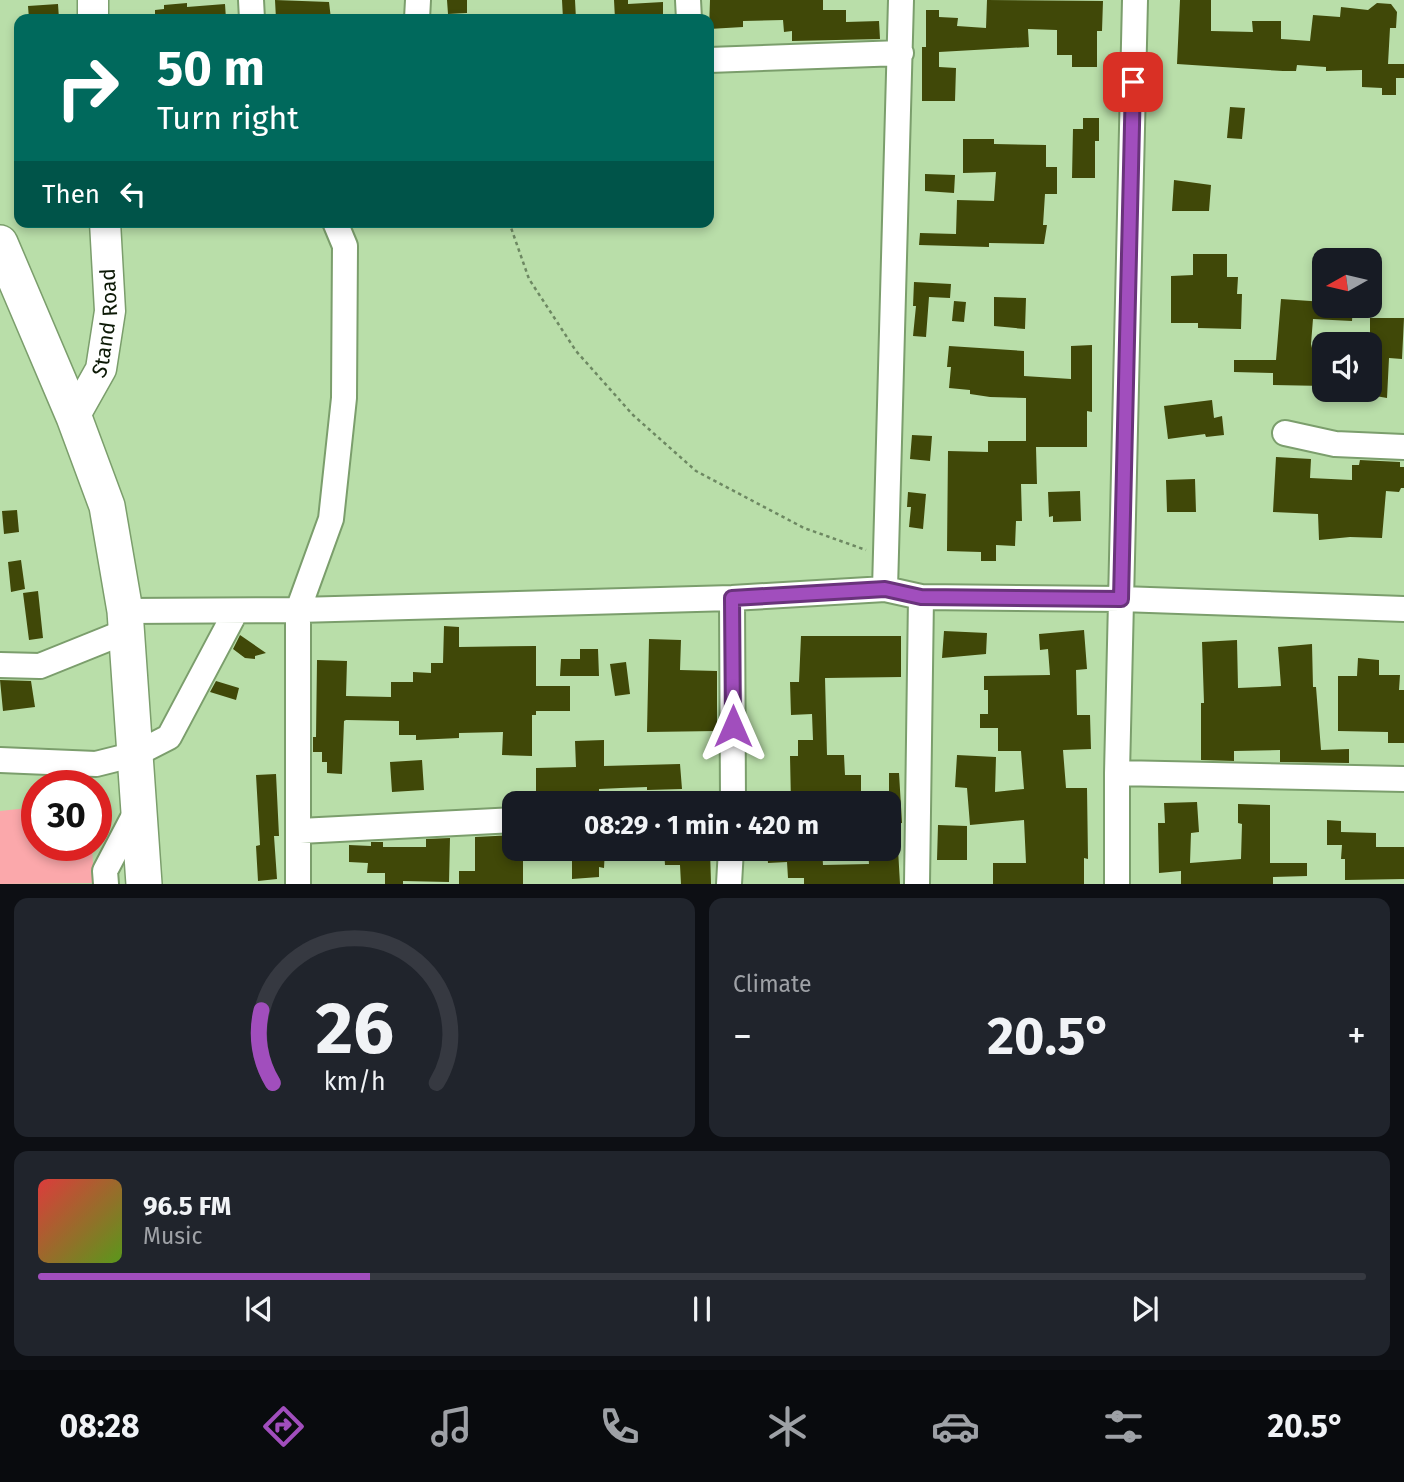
<!DOCTYPE html>
<meta charset="utf-8">
<style>
body{margin:0;font-family:"Fira Sans",sans-serif;background:#20242c;color:#f1f3f6;height:100vh;display:flex;flex-direction:column;font-size:26px;white-space:nowrap}
*{box-sizing:border-box;margin:0}
p{font-size:23px;color:#9ea1a6}
.icon{flex:none;width:38px;height:38px;fill:none;stroke:currentColor;stroke-width:2;stroke-linecap:round;stroke-linejoin:round}
.map{position:relative;height:884px;overflow:hidden}
.sheet{display:flex;flex-direction:column;gap:14px;padding:14px;background:#0d0f14;flex:1}
.sheet>*{flex:none}
.hud{position:absolute;left:14px;top:14px;width:700px;height:214px;border-radius:14px;box-shadow:0 4px 10px #0003;background:#00695c;color:#fff;overflow:hidden}
.needle{width:46px;rotate:262deg}
.tools{position:absolute;left:1312px;top:248px;display:grid;gap:14px}
.tools a{display:grid;place-items:center;width:70px;height:70px;border-radius:14px;background:#171b24;box-shadow:0 4px 10px #0003;font-size:35px}
.speed{position:absolute;left:21px;top:770px;display:flex;gap:14px;font-size:35px;font-weight:700;text-align:center}
.speed>*{display:grid;place-content:center;width:91px;height:91px;border-radius:50%;background:#171b24;box-shadow:0 4px 10px #0003;line-height:1}
.speed .limit{border:10px solid #d22;background:#fff;color:#111}
.pin{position:absolute;display:grid;place-items:center;width:60px;height:60px;color:#fff;margin:-30px;border-radius:14px;box-shadow:0 4px 10px #0006}
.me{position:absolute;width:77px;margin:-38px;rotate:0deg;stroke-linejoin:round;filter:drop-shadow(0 0 5px #0008)}
.turn{display:flex;align-items:center;gap:24px;height:147px;padding:0 28px;font-size:32px}
.turn .icon{width:91px;height:91px;stroke-width:2.5}
.turn b{display:block;font-size:49px;line-height:60px}
.then{display:flex;align-items:center;height:66px;padding:0 28px;background:#0003;gap:14px;font-size:26px}
.big{font-size:52px;font-weight:700;line-height:1.1}
.sheet .card{flex:1;display:flex;flex-direction:column;justify-content:center;gap:10px;min-width:0;padding:0 24px;border-radius:14px;background:#20242c}
.sheet .dial{align-items:center;gap:0}
.dial svg{height:182px;overflow:visible;fill:none;stroke:#363941;stroke-width:7;stroke-linecap:round;text-anchor:middle}
.dial text{fill:#f1f3f6;stroke:none}
.song{display:flex;align-items:center;gap:21px}
.cover{width:84px;height:84px;border-radius:10px;background:linear-gradient(135deg,hsl(0 70% 55%),hsl(90 70% 35%))}
.played{height:7px;border-radius:4px;background:linear-gradient(90deg,#a14ebd 25%,#363941 25%)}
.keys{display:flex;justify-content:space-around;direction:ltr}
.heat{display:flex;justify-content:space-between;align-items:center;font-size:38px;direction:ltr}
.sheet .tiles{flex:1;display:grid;gap:14px;grid-template-columns:1fr 1fr}
.card:last-child{grid-column:span 2}
.trip{position:absolute;left:502px;top:791px;width:399px;height:70px;border-radius:14px;background:#171b24;box-shadow:0 4px 10px #0003;font-weight:700;line-height:70px;text-align:center}
.tab-bar{display:flex;height:112px;justify-content:space-around;align-items:center;background:#090b0e;color:#9ea1a6}
.tab-bar .icon{width:49px;height:49px}
.tab-bar .on{color:#a14ebd}
.tab-bar b{font-size:32px;color:#f1f3f6}
.map>svg:first-child{display:block}
.green{fill:#fba8ab}
.building{fill:#404808}
.lines{fill:none;stroke-linecap:round;stroke-linejoin:round}
.minor-casing{stroke:#7b9e6c;stroke-width:28}
.major-casing{stroke:#7b9e6c;stroke-width:33}
.highway-casing{stroke:#7b9e6c;stroke-width:38}
.path{stroke:#6d8862;stroke-width:2.5;stroke-dasharray:3.5 3.5;stroke-linecap:butt}
.minor{stroke:#fff;stroke-width:24}
.major{stroke:#fff;stroke-width:30}
.highway{stroke:#fff;stroke-width:35}
.route-casing{stroke:#69337b;stroke-width:18}
.route{stroke:#a14ebd;stroke-width:12}
.labels{text-anchor:middle;dominant-baseline:central;stroke-width:7;stroke-linejoin:round;paint-order:stroke}
.street-label{font-size:21px;fill:#0c1906;stroke:#e6f9de}
</style>
<div class="map">
<svg width="1404" height="884" viewBox="0 0 1404 884">
<rect width="100%" height="100%" fill="#b9dea9"/>
<path class="green" d="M37,807V845H92L94,883L0,884V811Z"/>
<path class="building" d="M275,0L329,2L331,19H276Z
M447,0H467V13L448,14Z
M562,0H575L576,19H563Z
M614,0H628V4L663,2V19H615Z
M710,0H823V10H846V22L879,21L880,39L792,41V31L784,32L783,20L743,21V27L709,29Z
M987,0L1103,1L1102,31H1097V67H1072V55H1057V30L1028,29L1029,47L939,52V67L956,68L955,101H922V47H926V10H939V17L958,18L957,26L986,28Z
M1180,0H1211V31L1253,32L1252,21H1281V39L1310,41L1313,15L1340,17L1341,7L1368,10L1377,3L1391,4L1397,12L1396,28H1390L1388,64H1404V78H1396V95H1382V88L1362,87V70L1326,71V67L1297,65L1296,71H1283L1177,64Z
M187,3V7L225,4L226,19H155V10L164,9V5Z
M58,4L59,19H29L28,6Z
M1230,107L1245,108L1242,139L1227,138Z
M1083,118H1099V141H1095V178H1072L1073,129H1083Z
M963,139H994V144L1046,145V167H1057V194H1045L1043,225H1047L1044,244L989,243V247L919,245L920,233L956,234L957,200L994,201L996,172L963,173Z
M925,174L955,175L954,193L925,191Z
M1174,180L1211,185L1209,211H1172Z
M1193,254H1227V277H1238L1237,294H1242L1241,329L1198,328V323H1171V276L1193,275Z
M914,282L951,284L950,298L929,297L926,337L913,336L916,306H913Z
M994,297L1026,298L1025,329L994,326Z
M1281,299L1325,302V306H1353L1352,321L1313,319L1311,344L1312,348H1325V386L1273,385V373L1234,372V360H1276Z
M954,301L966,302L964,322L952,321Z
M1370,318H1404L1402,359L1389,358L1387,398L1370,395Z
M1092,345V412L1087,411V447H1036L1037,484H1021L1022,521H1016L1015,546L996,545V561H981V552L947,551L948,451L988,452V441H1026V398L990,397L970,394V390L949,388L951,367H947L949,346L1024,351V376L1071,379V346Z
M1212,400L1214,418L1222,416L1224,435L1206,437L1205,434L1168,439L1164,406Z
M912,435L932,436L930,461L910,459Z
M1276,457L1311,459L1310,478L1352,480V465H1359L1360,460L1400,462V467H1404V488H1401L1399,492L1386,491L1382,538L1350,537L1319,540L1318,514L1273,512Z
M1195,479L1196,512H1167L1166,480Z
M1080,491L1081,521L1053,522V516L1049,517L1048,492Z
M908,492L926,494L923,529L909,527L911,507H907Z
M17,510L19,532L4,534L2,511Z
M21,560L25,589L11,592L8,562Z
M38,591L43,638L29,640L23,593Z
M444,626L459,627V647L536,646V686H570V711H536V715H532V756L502,755L503,732L459,733V738L416,740V735H399V721L346,720L344,721L342,774L327,773V762H322V752H313V737H316L317,660L347,661L346,696L391,697V682H413V672L431,673V663H443Z
M1084,630L1087,669L1076,670L1077,715H1090L1091,749L1063,750L1066,788H1087L1088,859L1084,858V884H993V863H1026L1024,820L970,825L967,788L955,787L957,755L996,757L995,792L1024,789L1021,751H998V728H980V714H988V690H984V676L1050,675L1048,649L1040,650L1039,634Z
M944,631L987,633L986,654L942,658Z
M240,635L266,653L255,656V659L245,658L233,649Z
M801,636H901V677L825,678L827,755H844L845,775H861V792L889,791V773H899L902,823L889,824V803H791L790,756H798V740H813L812,714L791,715L790,682H799Z
M649,639L681,640L680,670L717,671V731L647,732Z
M1237,640L1238,688L1281,686L1278,647L1312,644L1313,687H1316L1321,750L1349,749V763L1280,762V750L1234,751V761L1201,760V703H1204L1202,642Z
M580,649H598L599,676H560L561,659H580Z
M1358,658L1379,660V675H1400L1399,690H1404V743H1388V732L1338,731V676H1357Z
M626,662L630,694L615,696L610,664Z
M0,680L31,681L35,707L3,711Z
M216,681L239,688L236,700L210,692Z
M604,740V766L680,764L682,789L647,790V787L621,788L599,789V792L536,793V768L576,767L575,741Z
M422,760L424,790L392,792L390,762Z
M276,774L279,836H274L277,879L258,881L256,846L260,845L256,775Z
M1197,802L1199,832L1191,833L1190,863L1241,859L1242,824L1238,823V804L1270,805V863H1307V876L1273,877V884H1181V871L1159,873L1158,823H1165L1164,803Z
M1327,820L1341,821V832L1376,833V847H1404V879L1345,880V859H1341L1342,845H1327Z
M938,825L967,826V860H937Z
M514,835V849H523V884H459V871H475V837Z
M450,838L449,882L403,881V884H385V873H367L368,863L349,862V845L371,846V842H383V847H426V839Z
M572,849H605L604,868L599,867V877L572,879Z
M664,849H710L711,884H681L680,865H665Z
M767,849H822L823,865L869,864L868,849H898L900,884H804V878H788L787,862L768,863Z"/>
<g class="lines">
<defs>
<path id="minor" d="M251,0L252,19
M688,0L689,19
M417,19L418,0
M709,60L901,53
M1285,433L1335,444L1404,447
M885,589L901,0
M732,598L733,803
M125,611L298,610L732,598L885,589L921,597L1121,599L1404,609
M0,665L40,666L127,631
M0,760L96,764L136,754L169,737L236,611
M1117,773L1404,779
M300,831L514,820
M106,884L105,871L138,808
M298,884V610L331,519L344,398L345,246L335,222
M729,884L731,849
M917,884L921,597
M1117,884V773L1135,0"/>
<g id="major">
<path d="M93,0V19"/>
<path id="s1" d="M74,417L101,369L110,311L105,222"/>
</g>
<path id="highway" d="M0,243L74,417L107,506L125,611L144,884"/>
</defs>
<use href="#minor" class="minor-casing"/>
<use href="#major" class="major-casing"/>
<use href="#highway" class="highway-casing"/>
<path class="path" d="M509,222L529,279L576,351L633,415L696,471L804,528L866,550"/>
<use href="#minor" class="minor"/>
<use href="#major" class="major"/>
<use href="#highway" class="highway"/>
</g>
<g class="lines">
<defs>
<path id="route" d="M733,726L732,598L885,589L921,597L1121,599L1133,82"/>
</defs>
<use href="#route" class="route-casing"/>
<use href="#route" class="route"/>
</g>
<g class="labels">
<g class="street-label">
<text stroke="none"><textPath href="#s1" startOffset="102">Stand Road</textPath></text>
</g>
</g>
</svg>
<div class="tools">
<a><svg class="needle" viewBox="-14 -14 28 28"><path d="M0-13l5 13h-10z" fill="#e53935"/><path d="M0 13l5-13h-10z" fill="#9ea1a6"/></svg></a>
<a><svg class="icon" aria-label="sound" viewBox="0 0 24 24"><path d="M4 9h4l5-4v14l-5-4H4zM17 9q2 3 0 6"/></svg></a>
</div>
<div class="speed"><div class="limit">30</div></div>
<div class="pin" style="left:1133px;top:82px;background:#d93025"><svg class="icon" aria-label="arrive" viewBox="0 0 24 24"><path d="M6 21V4h12l-3 4 3 4H6"/></svg></div>
<svg class="me" style="left:733px;top:726px" viewBox="-20 -20 40 40"><path d="M0-17L14 15 0 8-14 15z" fill="#a14ebd" stroke="#fff" stroke-width="4"/></svg>
<div class="trip">08:29 · 1 min · 420 m</div>
<div class="hud">
<div class="turn"><svg class="icon" aria-label="right" viewBox="0 0 24 24"><path d="M7 20v-9h11M14 6l5 5-5 5"/></svg><div><b>50 m</b>Turn right</div></div>
<div class="then">Then<svg class="icon" aria-label="left" viewBox="0 0 24 24"><path d="M17 20v-9H6M10 6l-5 5 5 5"/></svg></div>
</div>
</div>
<section class="sheet">
<div class="tiles">
<div class="card dial"><svg viewBox="0 0 100 80">
<path d="M14 69A42 42 0 1 1 86 69"/>
<path d="M14 69A42 42 0 0 1 9 37" stroke="#a14ebd"/>
<text x="50" y="56" font-size="32" font-weight="700">26</text>
<text x="50" y="72" font-size="11">km/h</text>
</svg></div>
<div class="card"><p>Climate</p>
<div class="heat"><a>−</a><b class="big">20.5°</b><a>+</a></div>
</div>
<div class="card">
<div class="song"><i class="cover"></i><div><b>96.5 FM</b><p>Music</p></div></div>
<div class="played"></div>
<div class="keys"><svg class="icon" aria-label="previous" viewBox="0 0 24 24"><path d="M18 5L8 12l10 7zM5 5v14"/></svg><svg class="icon" aria-label="pause" viewBox="0 0 24 24"><path d="M8 5v14M16 5v14"/></svg><svg class="icon" aria-label="next" viewBox="0 0 24 24"><path d="M6 5l10 7-10 7zM19 5v14"/></svg></div>
</div>
</div>
</section>
<nav class="tab-bar">
<b>08:28</b>
<svg class="icon on" aria-label="directions" viewBox="0 0 24 24"><path d="M12 3l9 9-9 9-9-9zM9 14v-3h6M13 9l2 2-2 2"/></svg>
<svg class="icon" aria-label="music" viewBox="0 0 24 24"><path d="M9 18V5l10-2v13"/><circle cx="6" cy="18" r="3"/><circle cx="16" cy="16" r="3"/></svg>
<svg class="icon" aria-label="phone" viewBox="0 0 24 24"><path d="M5 4h4l2 5-3 2q2 4 5 5l2-3 5 2v4C11 20 4 13 5 4z"/></svg>
<svg class="icon" aria-label="climate" viewBox="0 0 24 24"><path d="M12 3v18M4 7l16 10M4 17L20 7"/></svg>
<svg class="icon" aria-label="car" viewBox="0 0 24 24"><path d="M5 17H2v-5l4-1 3-4h7l3 4 3 1v5h-3M9 17h6M6 11h13"/><circle cx="7" cy="17" r="2"/><circle cx="17" cy="17" r="2"/></svg>
<svg class="icon" aria-label="filters" viewBox="0 0 24 24"><path d="M4 7h16M4 17h16"/><circle cx="9" cy="7" r="2"/><circle cx="15" cy="17" r="2"/></svg>
<b>20.5°</b>
</nav>
